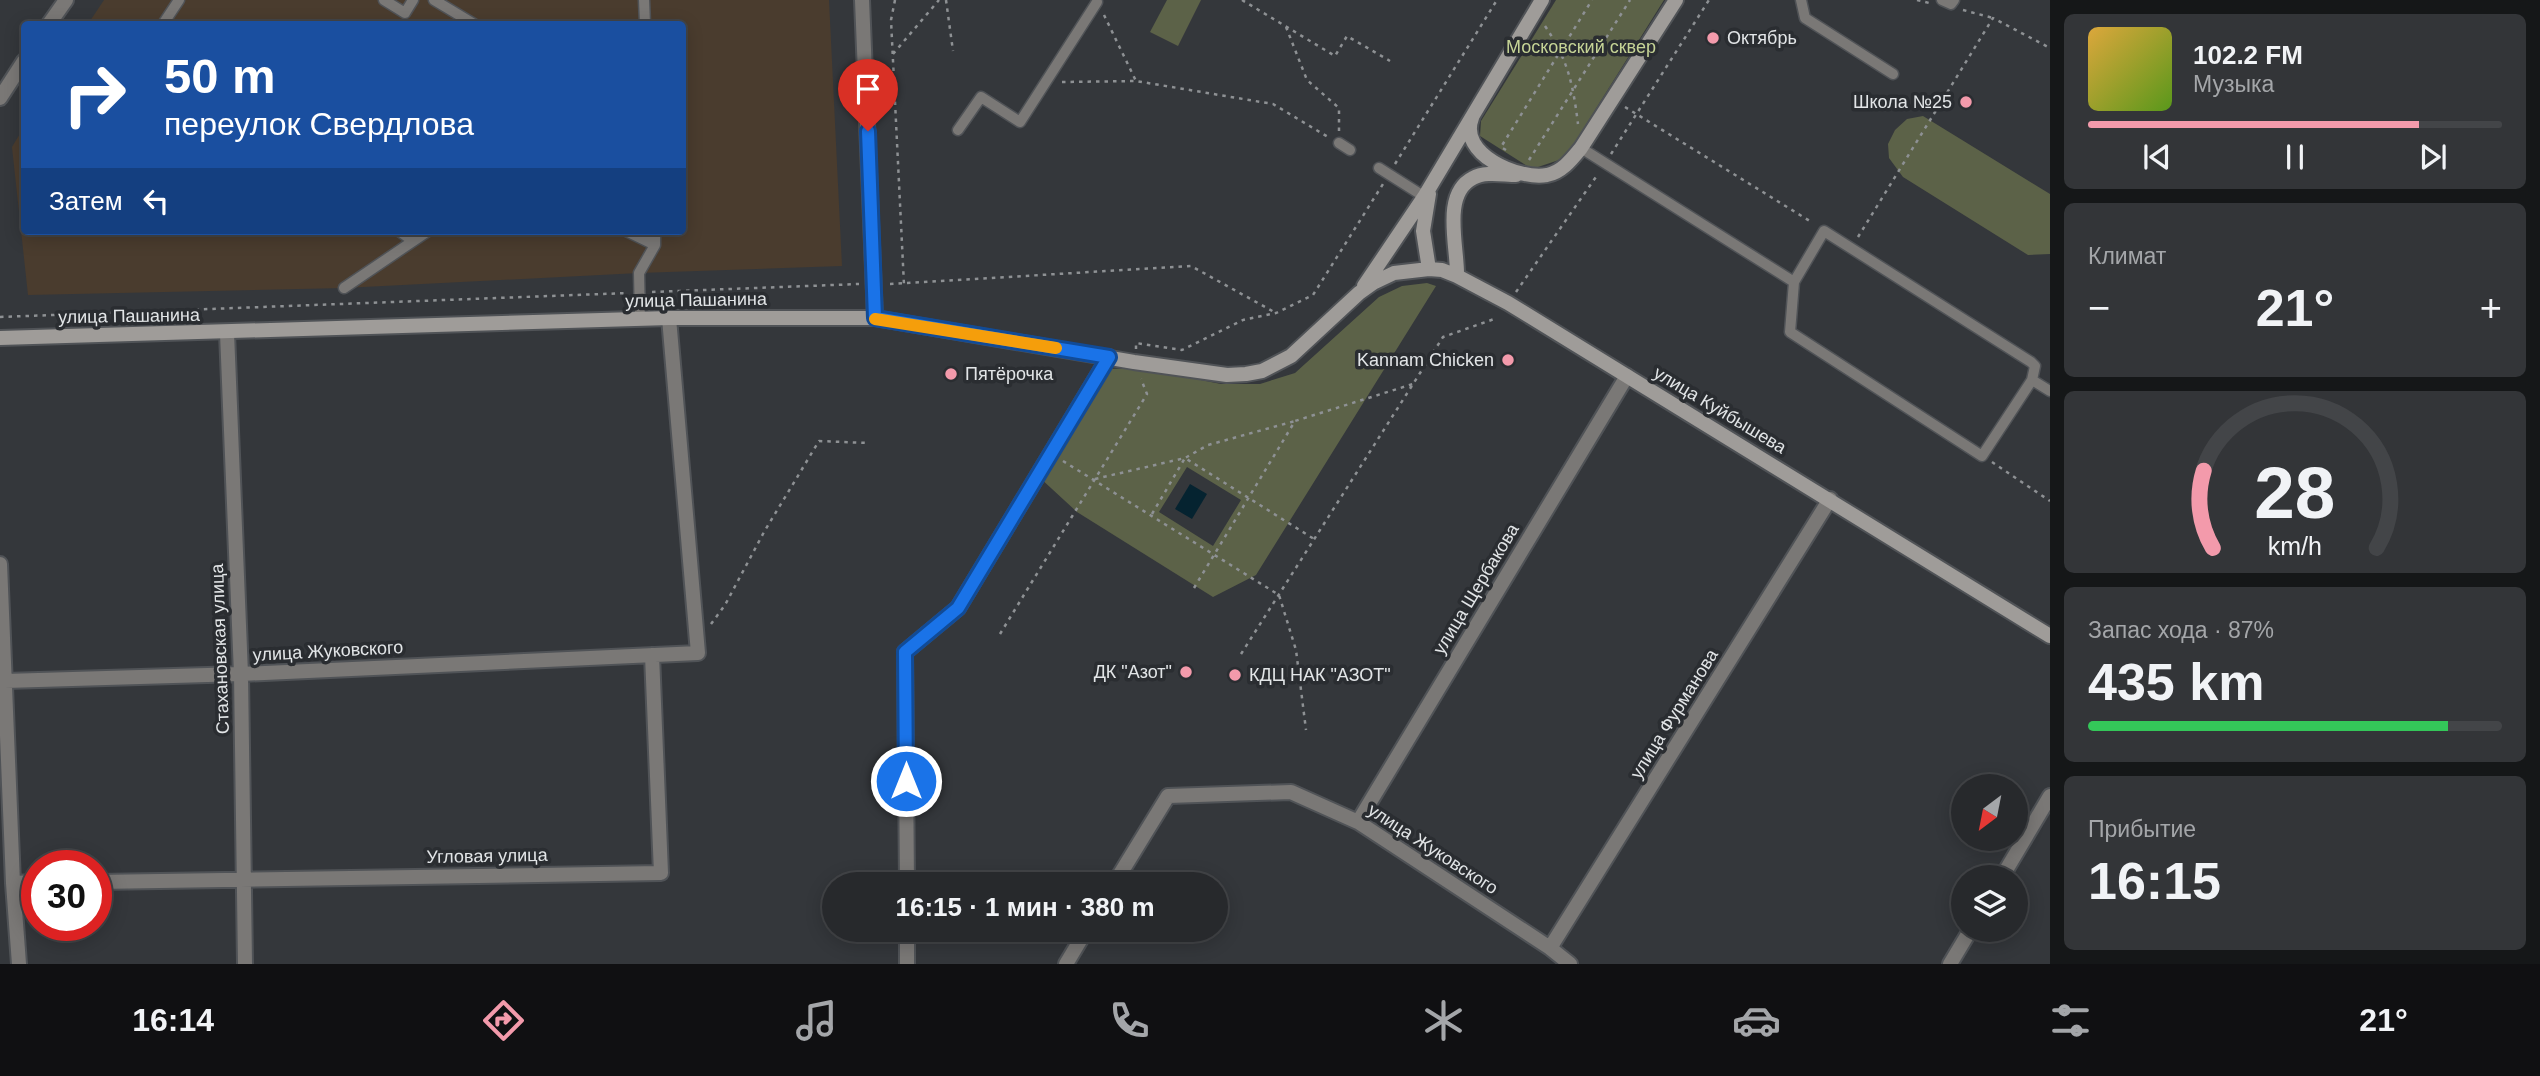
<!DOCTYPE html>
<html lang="ru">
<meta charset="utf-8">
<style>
body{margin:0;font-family:Arial,sans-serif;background:#333538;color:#f1f3f6;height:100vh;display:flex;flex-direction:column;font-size:26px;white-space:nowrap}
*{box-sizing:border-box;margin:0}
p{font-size:23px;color:#a4a6a9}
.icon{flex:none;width:38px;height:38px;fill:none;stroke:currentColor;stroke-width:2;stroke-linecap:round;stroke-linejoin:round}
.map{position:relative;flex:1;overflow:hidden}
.panel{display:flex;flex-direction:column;gap:14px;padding:14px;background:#151718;width:490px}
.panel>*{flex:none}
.guide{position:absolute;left:21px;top:21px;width:665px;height:214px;border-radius:7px;box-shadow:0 4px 18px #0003,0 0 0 2px #434548;background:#1a4fa0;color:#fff;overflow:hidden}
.needle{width:46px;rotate:212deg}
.fabs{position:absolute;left:1951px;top:774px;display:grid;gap:14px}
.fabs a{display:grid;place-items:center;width:77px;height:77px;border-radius:50%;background:#27292c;box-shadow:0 4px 18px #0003,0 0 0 2px #434548;font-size:35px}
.speed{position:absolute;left:21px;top:850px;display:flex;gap:14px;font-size:35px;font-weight:700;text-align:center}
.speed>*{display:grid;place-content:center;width:91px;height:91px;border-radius:50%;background:#27292c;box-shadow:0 4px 18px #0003,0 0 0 2px #434548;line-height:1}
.speed .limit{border:10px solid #d22;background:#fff;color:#111}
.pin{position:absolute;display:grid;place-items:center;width:60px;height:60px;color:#fff;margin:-72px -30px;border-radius:50% 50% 50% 0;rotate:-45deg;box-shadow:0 0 7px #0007}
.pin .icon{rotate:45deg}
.me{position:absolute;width:77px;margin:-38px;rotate:0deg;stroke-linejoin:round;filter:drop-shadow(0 0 5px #0008)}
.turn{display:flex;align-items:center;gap:24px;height:147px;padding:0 28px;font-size:32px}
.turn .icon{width:91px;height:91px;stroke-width:2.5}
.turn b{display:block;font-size:49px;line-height:60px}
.then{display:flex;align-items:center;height:66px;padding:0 28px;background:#0003;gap:14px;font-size:26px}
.big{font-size:52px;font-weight:700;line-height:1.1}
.panel .tile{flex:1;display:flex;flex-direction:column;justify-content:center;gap:10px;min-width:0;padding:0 24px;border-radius:10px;background:#333538}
.panel .dial{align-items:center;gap:0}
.dial svg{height:182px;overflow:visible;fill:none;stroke:#434548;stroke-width:7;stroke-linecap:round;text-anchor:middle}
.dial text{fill:#f1f3f6;stroke:none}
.song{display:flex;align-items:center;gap:21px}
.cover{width:84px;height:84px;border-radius:10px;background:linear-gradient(135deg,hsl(40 70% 55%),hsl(90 70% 35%))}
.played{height:7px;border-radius:4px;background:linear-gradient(90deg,#f39aab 80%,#434548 80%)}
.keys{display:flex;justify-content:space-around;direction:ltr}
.heat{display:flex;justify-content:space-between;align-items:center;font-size:38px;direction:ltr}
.charge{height:10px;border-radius:5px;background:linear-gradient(90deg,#34c759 87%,#434548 0)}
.trip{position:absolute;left:822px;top:872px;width:406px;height:70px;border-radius:35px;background:#27292c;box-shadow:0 4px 18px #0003,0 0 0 2px #434548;font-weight:700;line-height:70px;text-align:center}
.menu{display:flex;height:112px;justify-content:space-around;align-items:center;background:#101012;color:#a4a6a9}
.menu .icon{width:49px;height:49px}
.menu .current{color:#f39aab}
.menu b{font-size:32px;color:#f1f3f6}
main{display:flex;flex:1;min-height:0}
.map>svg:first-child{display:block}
.medical{fill:#4a3c2e}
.green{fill:#5c6248;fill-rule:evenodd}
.water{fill:#052330}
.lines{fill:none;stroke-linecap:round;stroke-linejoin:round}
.lane-casing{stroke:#505357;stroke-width:13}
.street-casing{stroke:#505357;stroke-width:18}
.secondary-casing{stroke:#505357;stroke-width:18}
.path{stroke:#8e9194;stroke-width:2.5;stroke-dasharray:3.5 5;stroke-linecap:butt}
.lane{stroke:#7a7876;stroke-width:10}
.street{stroke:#7a7876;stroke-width:14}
.secondary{stroke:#9f9c99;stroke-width:14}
.route-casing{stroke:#114b97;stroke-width:18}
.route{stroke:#1a73e8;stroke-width:12}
.slow{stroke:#f59e0b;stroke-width:12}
.poi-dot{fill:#f39aab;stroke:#2a2d31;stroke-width:2.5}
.labels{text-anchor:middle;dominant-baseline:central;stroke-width:7;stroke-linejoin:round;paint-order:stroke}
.poi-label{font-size:18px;fill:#e2e5e7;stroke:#2a2d31;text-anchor:start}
.park-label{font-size:18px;fill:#c6d496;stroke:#2a2d31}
.street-label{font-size:18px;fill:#e2e5e7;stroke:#2a2d31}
</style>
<main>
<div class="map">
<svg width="2050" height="964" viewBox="0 0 2050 964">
<rect width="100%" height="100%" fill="#34373b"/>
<path class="medical" d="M104,0H829L842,266L639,273L344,288L28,295L12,147L24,127V231H682V24H88Z"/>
<path class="green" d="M1167,0H1201L1178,46L1150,32Z
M1556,0H1664L1565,158L1532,169L1480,136L1481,121Z
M1923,116L2050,194V254L2028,255L1903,177L1889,158L1888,144L1895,130L1907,119Z
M1427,283L1436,286L1256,575L1213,597L1077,512L1039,477L1107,369L1140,368L1221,384H1260L1295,373L1379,297L1402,286ZM1187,467L1241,500L1213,546L1159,512Z"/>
<path class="water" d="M1190,484L1207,494L1192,519L1175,509Z"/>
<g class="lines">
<defs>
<path id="lane" d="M384,0L405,13L413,0
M434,0L474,24
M644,0L645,24
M1801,0L1805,18L1893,74
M1942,0L1951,4L1954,0
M163,24L179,0
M958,130L981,97L1020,122L1097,2
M1339,143L1350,150
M1581,148L1794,282L1790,332L1982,456L2032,380
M1379,168L1428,199
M399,231L413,241
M626,231L655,245
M1794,282L1824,231L2031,362L2035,366L2032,380L2050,391
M344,288L428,231
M640,320L639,273L655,245V231"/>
<path id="street" d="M862,0L875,318
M49,24L66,0
M0,98L24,61
M227,333L241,674L245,964
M0,564L13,883L19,964
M5,681L241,674L698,653L669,318
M1358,822L1627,376
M2002,877L2050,796
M96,882L661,873L652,655
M13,883L37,882
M907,884L905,652L958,608L1109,357
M1114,884L1168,796L1291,792L1358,822L1550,948L1570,964
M907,929V964
M1550,948L1830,499
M1066,964L1087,929
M1950,964L1971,929"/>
<path id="secondary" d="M1472,118C1458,154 1518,180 1547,175C1562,172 1572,159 1581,148L1676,0
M1429,269L1423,231L1429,194
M1457,276C1458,248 1441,194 1473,178C1485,171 1503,175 1516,175
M1364,286L1424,197L1542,0
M0,338L669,318H875L1134,362L1227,375L1246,374L1262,371L1291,356L1359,293L1373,283L1394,273L1429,269L1442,270L1457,276L1508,303L2050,636"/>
</defs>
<use href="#lane" class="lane-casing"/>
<use href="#street" class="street-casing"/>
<use href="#secondary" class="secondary-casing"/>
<path class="path" d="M895,0L891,20L904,285
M946,0L953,51
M1242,0L1335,56L1347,36L1390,61
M1917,0L1929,3
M1963,10L1993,18
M1104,15L1136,81
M1545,26C1568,60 1573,84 1578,124
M1286,27L1307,80L1339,108V131
M893,54L939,0
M1062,82L1136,81L1273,104L1328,137
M1625,107L1813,223
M1506,150L1501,147L1592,0
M1611,154L1709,0
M1529,160L1630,0
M1395,164L1497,0
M1858,237L1993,18L2050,48
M890,284L1191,266L1276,313
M652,292L859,284
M1516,292L1598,174
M0,317L628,293
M1136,349V343L1182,350L1243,320L1276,313L1313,295L1383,184
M1063,461L1279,595L1296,650L1306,730
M1992,462L2050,501
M1095,479L1185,458L1208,445L1295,421
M1152,514L1185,458L1314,539
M1194,588L1295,421L1413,384
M711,624L725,605L764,532L819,441L868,443
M1000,634L1147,394L1141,379
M1241,654L1443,337L1497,318"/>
<use href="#lane" class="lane"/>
<use href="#street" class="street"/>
<use href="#secondary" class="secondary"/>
</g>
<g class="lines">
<defs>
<path id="route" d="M868,131L875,318L1109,357L958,608L905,652L906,781"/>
</defs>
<use href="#route" class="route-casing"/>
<use href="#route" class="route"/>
<path class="slow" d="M875,319L1056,348"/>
</g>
<g class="poi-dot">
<circle cx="1713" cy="38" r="7"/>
<circle cx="1966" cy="102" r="7"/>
<circle cx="1508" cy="360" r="7"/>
<circle cx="951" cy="374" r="7"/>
<circle cx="1186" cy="672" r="7"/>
<circle cx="1235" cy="675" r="7"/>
</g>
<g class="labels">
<g class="poi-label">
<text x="1727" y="38">Октябрь</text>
<text x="1952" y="102" text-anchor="end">Школа №25</text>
<text x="1494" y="360" text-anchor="end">Kannam Chicken</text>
<text x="965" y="374">Пятёрочка</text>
<text x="1172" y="672" text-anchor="end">ДК "Азот"</text>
<text x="1249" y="675">КДЦ НАК "АЗОТ"</text>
</g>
<g class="park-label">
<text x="1581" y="47">Московский сквер</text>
</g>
<g class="street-label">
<text transform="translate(696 300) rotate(-1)">улица Пашанина</text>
<text transform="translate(129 316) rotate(-1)">улица Пашанина</text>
<text transform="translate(1720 410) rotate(31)">улица Куйбышева</text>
<text transform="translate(1476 589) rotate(-59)">улица Щербакова</text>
<text transform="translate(220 649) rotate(-92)">Стахановская улица</text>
<text transform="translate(328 651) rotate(-3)">улица Жуковского</text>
<text transform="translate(1674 714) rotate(-58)">улица Фурманова</text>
<text transform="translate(1433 849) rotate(33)">улица Жуковского</text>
<text transform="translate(487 856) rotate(-1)">Угловая улица</text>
</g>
</g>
</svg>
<div class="fabs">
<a><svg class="needle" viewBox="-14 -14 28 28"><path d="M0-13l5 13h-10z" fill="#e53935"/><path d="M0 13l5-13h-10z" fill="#a4a6a9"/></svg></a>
<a><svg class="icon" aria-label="layers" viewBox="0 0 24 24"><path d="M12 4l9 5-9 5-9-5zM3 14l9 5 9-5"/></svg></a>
</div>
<div class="speed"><div class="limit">30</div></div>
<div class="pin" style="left:868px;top:131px;background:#d93025"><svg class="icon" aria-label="arrive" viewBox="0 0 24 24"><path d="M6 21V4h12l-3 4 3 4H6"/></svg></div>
<svg class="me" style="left:906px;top:781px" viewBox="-20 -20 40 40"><circle r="17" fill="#1a73e8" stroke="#fff" stroke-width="3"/><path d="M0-11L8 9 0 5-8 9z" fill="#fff"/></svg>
<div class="trip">16:15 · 1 мин · 380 m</div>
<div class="guide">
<div class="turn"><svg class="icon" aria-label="right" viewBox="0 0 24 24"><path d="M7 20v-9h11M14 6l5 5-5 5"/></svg><div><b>50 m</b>переулок Свердлова</div></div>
<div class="then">Затем<svg class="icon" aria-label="left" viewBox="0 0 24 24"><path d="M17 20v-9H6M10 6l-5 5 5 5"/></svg></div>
</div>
</div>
<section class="panel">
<div class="tile">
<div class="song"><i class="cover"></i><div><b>102.2 FM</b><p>Музыка</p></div></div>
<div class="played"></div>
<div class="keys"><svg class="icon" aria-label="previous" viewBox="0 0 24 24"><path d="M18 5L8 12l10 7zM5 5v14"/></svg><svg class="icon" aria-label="pause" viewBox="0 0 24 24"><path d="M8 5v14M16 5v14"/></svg><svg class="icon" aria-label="next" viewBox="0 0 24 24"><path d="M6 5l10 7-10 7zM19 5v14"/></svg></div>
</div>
<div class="tile"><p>Климат</p>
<div class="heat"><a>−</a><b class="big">21°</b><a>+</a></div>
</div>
<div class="tile dial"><svg viewBox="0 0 100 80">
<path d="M14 69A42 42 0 1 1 86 69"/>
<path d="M14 69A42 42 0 0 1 10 35" stroke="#f39aab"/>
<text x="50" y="56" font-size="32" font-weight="700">28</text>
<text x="50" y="72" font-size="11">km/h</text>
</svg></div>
<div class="tile"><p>Запас хода · 87%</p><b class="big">435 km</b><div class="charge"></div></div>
<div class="tile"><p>Прибытие</p><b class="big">16:15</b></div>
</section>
</main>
<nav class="menu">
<b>16:14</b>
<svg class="icon current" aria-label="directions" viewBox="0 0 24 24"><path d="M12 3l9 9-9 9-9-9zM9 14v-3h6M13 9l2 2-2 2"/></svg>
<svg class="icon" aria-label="music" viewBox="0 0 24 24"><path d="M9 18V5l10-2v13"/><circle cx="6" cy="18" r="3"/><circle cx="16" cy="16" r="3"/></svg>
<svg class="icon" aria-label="phone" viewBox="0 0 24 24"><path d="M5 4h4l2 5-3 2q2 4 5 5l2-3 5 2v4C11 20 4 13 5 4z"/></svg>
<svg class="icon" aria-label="climate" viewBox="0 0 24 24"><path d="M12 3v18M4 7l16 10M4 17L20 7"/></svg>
<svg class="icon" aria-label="car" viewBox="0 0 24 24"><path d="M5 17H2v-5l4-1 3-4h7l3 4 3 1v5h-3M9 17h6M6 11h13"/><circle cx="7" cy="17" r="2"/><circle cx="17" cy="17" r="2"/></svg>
<svg class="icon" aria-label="filters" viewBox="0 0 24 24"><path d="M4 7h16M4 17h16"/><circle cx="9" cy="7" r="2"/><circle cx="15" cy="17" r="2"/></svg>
<b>21°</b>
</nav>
